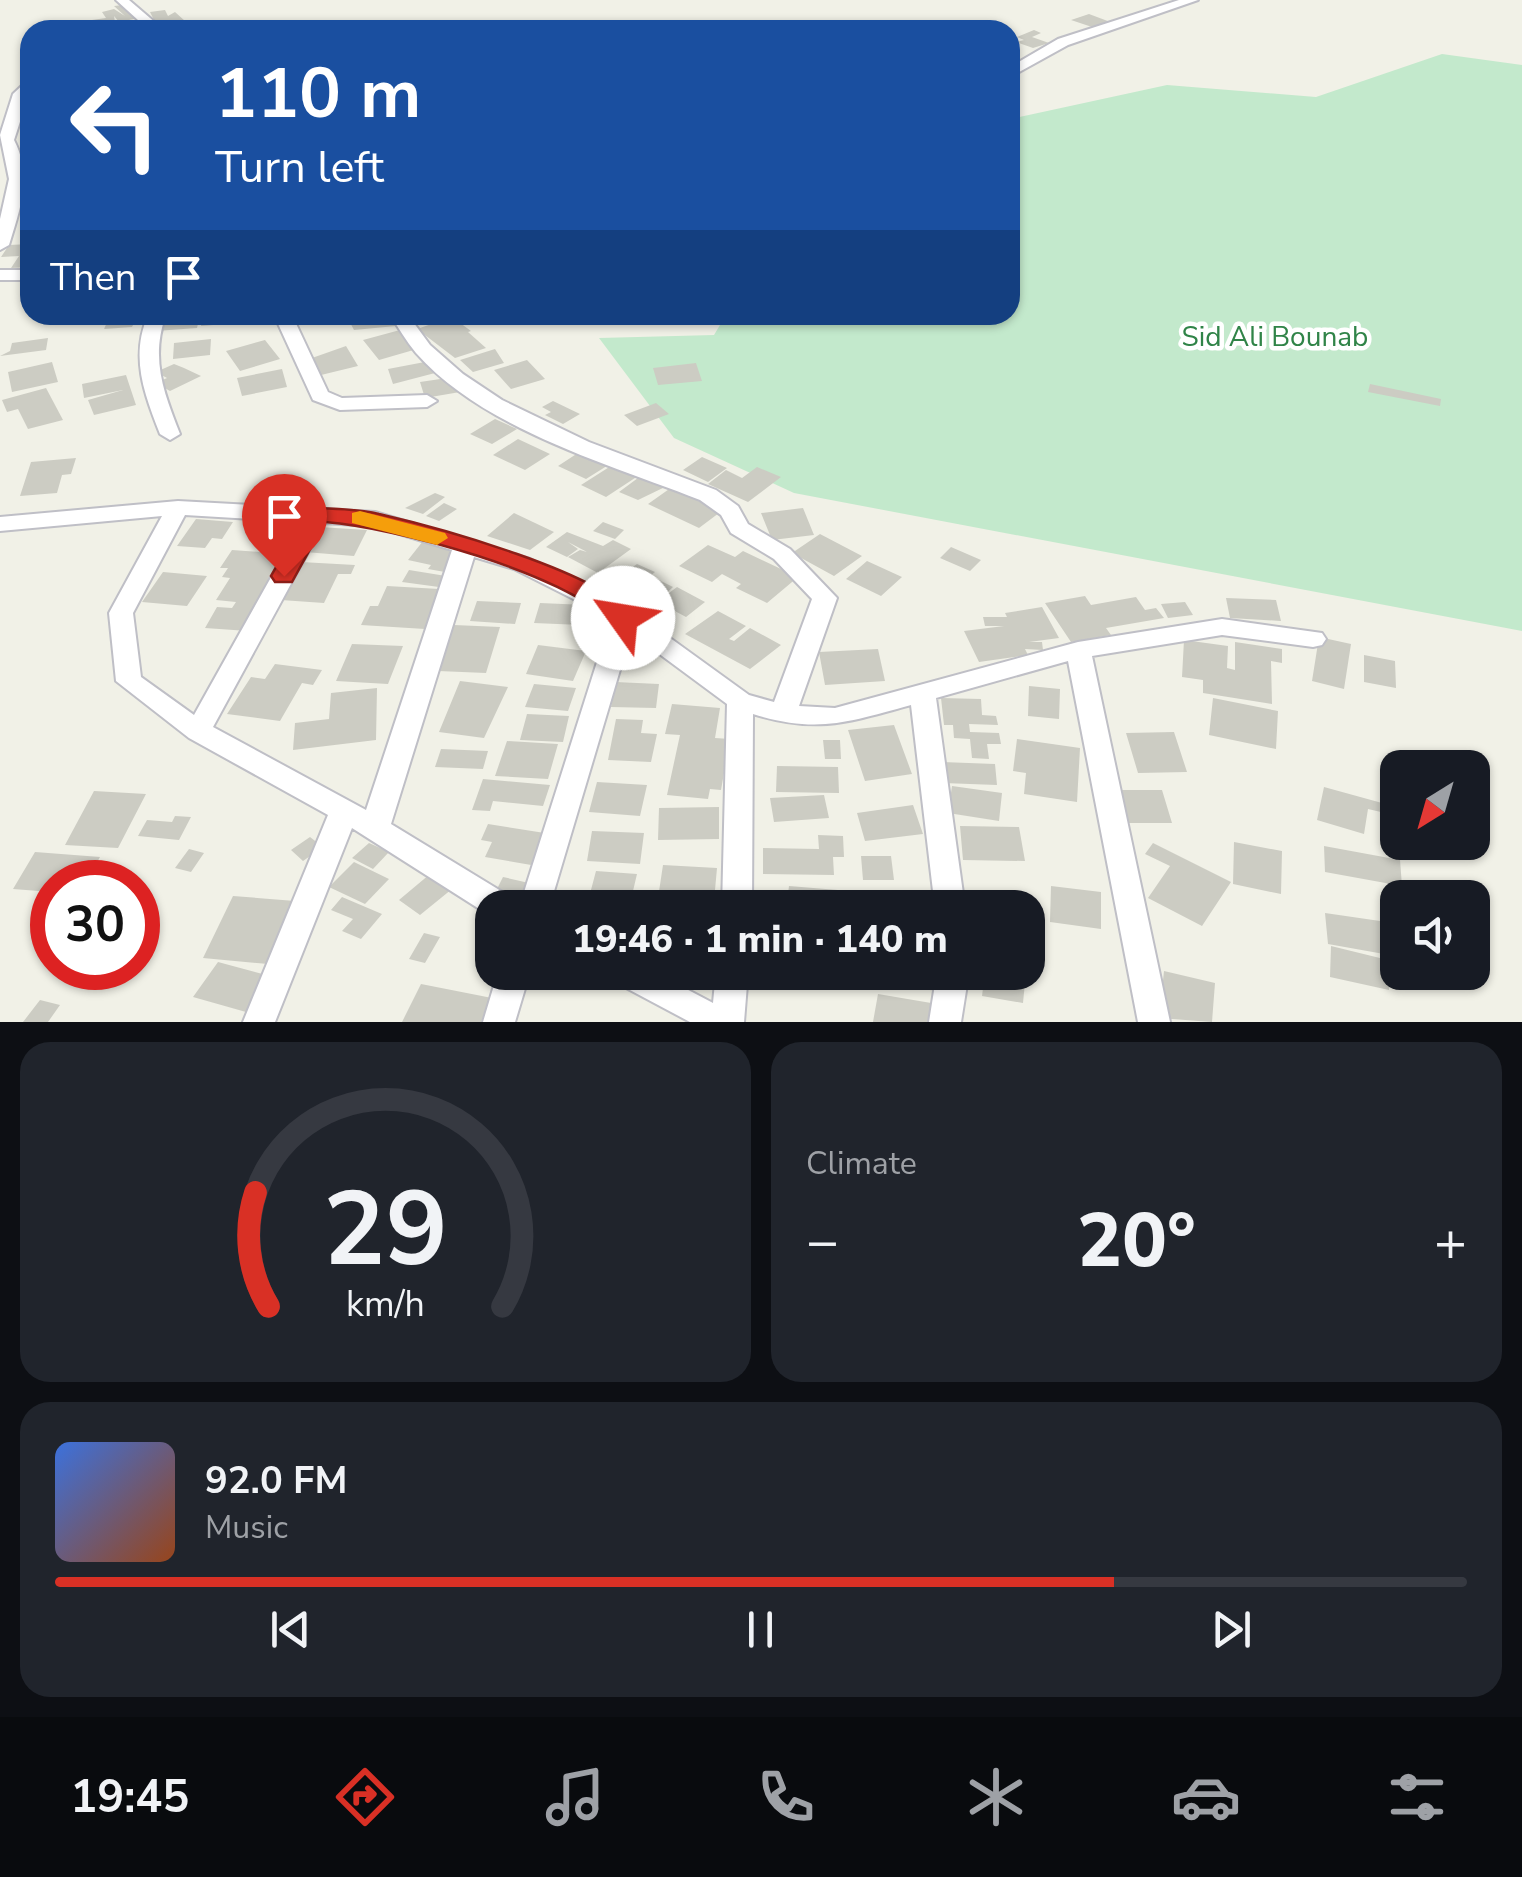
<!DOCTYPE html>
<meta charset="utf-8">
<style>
body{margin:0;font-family:"Nunito Sans",sans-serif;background:#20242c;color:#f1f3f6;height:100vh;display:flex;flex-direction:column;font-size:38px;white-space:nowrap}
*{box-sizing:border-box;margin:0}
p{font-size:32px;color:#9ea1a6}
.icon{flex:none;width:55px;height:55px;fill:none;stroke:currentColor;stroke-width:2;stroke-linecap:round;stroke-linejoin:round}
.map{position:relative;height:1022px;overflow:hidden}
.drawer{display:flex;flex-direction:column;gap:20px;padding:20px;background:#0d0f14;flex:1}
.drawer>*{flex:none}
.guide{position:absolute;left:20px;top:20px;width:1000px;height:305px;border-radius:30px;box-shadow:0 2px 8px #0004;background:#1a4fa0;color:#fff;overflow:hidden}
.needle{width:65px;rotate:217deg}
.fabs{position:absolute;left:1380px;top:750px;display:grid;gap:20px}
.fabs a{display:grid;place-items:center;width:110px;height:110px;border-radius:20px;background:#171b24;box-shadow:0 2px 8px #0004;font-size:50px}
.speed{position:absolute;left:30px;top:860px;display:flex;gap:20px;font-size:50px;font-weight:700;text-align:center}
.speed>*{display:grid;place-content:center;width:130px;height:130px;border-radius:50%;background:#171b24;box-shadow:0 2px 8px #0004;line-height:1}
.speed .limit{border:15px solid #d22;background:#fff;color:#111}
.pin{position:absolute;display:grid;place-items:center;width:85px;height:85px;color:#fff;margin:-102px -42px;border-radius:50% 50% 50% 0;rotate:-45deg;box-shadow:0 0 10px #0007}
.pin .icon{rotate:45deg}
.me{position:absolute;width:110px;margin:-55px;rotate:302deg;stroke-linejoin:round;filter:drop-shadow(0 0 8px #0008)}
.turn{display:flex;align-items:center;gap:35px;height:210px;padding:0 30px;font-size:45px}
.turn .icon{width:130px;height:130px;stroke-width:2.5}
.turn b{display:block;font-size:70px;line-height:85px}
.then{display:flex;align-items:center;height:95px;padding:0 30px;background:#0003;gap:20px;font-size:38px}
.big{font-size:75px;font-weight:800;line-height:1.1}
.drawer .card{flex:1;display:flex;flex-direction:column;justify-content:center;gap:15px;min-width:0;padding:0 35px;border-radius:30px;background:#20242c}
.drawer .dial{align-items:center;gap:0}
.dial svg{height:260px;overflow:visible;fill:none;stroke:#363941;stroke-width:7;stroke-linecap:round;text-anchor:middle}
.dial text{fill:#f1f3f6;stroke:none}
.song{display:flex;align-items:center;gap:30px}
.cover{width:120px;height:120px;border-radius:15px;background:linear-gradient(135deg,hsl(220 70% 55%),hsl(20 70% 35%))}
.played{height:10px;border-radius:5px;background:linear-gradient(90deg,#d93025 75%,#363941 75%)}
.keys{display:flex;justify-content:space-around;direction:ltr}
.heat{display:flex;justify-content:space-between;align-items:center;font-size:55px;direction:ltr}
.drawer .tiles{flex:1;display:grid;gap:20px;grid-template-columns:1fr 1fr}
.card:last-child{grid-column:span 2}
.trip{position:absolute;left:475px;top:890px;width:570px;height:100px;border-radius:30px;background:#171b24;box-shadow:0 2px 8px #0004;font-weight:800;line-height:100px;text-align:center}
.dock{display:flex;height:160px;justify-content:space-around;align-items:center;background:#090b0e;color:#9ea1a6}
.dock .icon{width:70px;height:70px}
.dock .selected{color:#d93025}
.dock b{font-size:45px;color:#f1f3f6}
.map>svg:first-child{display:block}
.green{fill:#c3e9cc}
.building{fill:#ccccc3}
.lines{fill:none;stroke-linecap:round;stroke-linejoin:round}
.minor-casing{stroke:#bfbfc6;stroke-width:4}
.minor{fill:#fff;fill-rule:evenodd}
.route{fill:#d93025;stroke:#8d1f18;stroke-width:2.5}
.slow{fill:#f59e0b}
.labels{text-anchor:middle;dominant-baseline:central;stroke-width:9;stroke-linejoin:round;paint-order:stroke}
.park-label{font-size:28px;fill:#308448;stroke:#fff}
</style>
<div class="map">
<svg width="1522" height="1022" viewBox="0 0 1522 1022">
<rect width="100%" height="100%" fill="#f1f1e7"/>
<path class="green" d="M1442,54L1522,65V631L794,493L674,438L599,338L714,335L726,315H1010V119L1167,85L1316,97Z"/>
<path class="building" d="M123,5L139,18L119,22L114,16L116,28L87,30L85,21L106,18L102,12L114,9L125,16L114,6Z
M165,10L168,16L175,12L185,21L155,22L150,12Z
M1089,14L1113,23L1095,28L1071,20Z
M1034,30L1041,33L1032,37L1049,43L1033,48L1016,42L1024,40L1017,37Z
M30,244L29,267L11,268L19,256L1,257L9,245Z
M81,315H126L122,322L135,321L132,327L104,329L110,316L96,323Z
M160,315H200L197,328L156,331Z
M203,315H262L261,321L201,326Z
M346,315H390L396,326L354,330Z
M452,317L471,331L468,332L486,348L455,358L417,329Z
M400,330L417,349L379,360L363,340Z
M48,338L46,350L0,356L10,351L12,343Z
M211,339L210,355L173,359L174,343Z
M265,340L280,359L240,371L226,351Z
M346,346L358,366L321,375L312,358Z
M495,349L504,363L473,372L460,360Z
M527,360L545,379L511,389L494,370Z
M430,361L435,373L393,384L388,369Z
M52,362L58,382L12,392L8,372Z
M696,363L702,381L658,385L653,368Z
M174,364L184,368L201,376L170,391L156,383L167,378L156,372Z
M282,369L287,387L242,396L237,378Z
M126,375L136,405L94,415L88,400L123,390L84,398L82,384Z
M454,377L460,392L425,398L420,382Z
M1370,384L1441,399L1440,406L1368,392Z
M46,388L63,420L28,429L18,409L7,412L2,400Z
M553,401L580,414L563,424L545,415L551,412L542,407Z
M656,403L669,414L637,426L624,415Z
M495,419L517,429L492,444L470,434Z
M518,439L550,454L525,470L493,455Z
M581,451L610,464L586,479L558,466Z
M702,457L727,468L708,482L683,470Z
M76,458L71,474L62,475L57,493L20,496L31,462Z
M614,464L638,476L606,497L581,485Z
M757,467L781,477L748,502L708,484L726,470L742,478Z
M642,475L667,486L638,500L619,492Z
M284,487L313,489L305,501L276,500Z
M672,487L723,510L699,528L648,504Z
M435,493L445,497L423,514L405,508Z
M444,503L457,509L439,521L426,516Z
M803,508L814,535L772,540L761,513Z
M514,513L554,532L530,550L487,536Z
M196,519L233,522L222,539L212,538L205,548L177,546Z
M603,522L624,530L615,539L593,531Z
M319,527L367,530L354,556L305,552Z
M567,532L603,546L613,540L631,549L598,573L568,557L580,550L587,552L568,542L578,549L567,557L546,547Z
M820,534L862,556L834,576L792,553Z
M423,541L462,548L445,572L428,569L431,565L408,560Z
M708,545L735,557L743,551L798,577L767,603L736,588L741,584L722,574L712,582L679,566Z
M951,547L981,560L970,571L940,558Z
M232,550L288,554L248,631L205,628L217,607L232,608L236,602L216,600L230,578L222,577L228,568H220Z
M867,561L902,577L881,596L846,579Z
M301,562L355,565L351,574H338L324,603L281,600Z
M637,564L655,572L632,590L605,577L618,567L627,571Z
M409,570L446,576L439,587L402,582Z
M163,572L207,576L187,606L142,602Z
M653,577L673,587L657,602L677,587L705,602L686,617L658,602L651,610L624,596Z
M387,586L439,589L425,629L361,625L370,606H378Z
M1085,596L1091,605L1136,597L1145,610L1156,608L1164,618L1106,628L1111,635L1071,642L1045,603Z
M1226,598L1276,600L1281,621L1230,618Z
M477,601L521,603L515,624L470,621Z
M1185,602L1193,615L1168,618L1161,604Z
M540,603L586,605L581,625L534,623Z
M1042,607L1059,638L1029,642H1042L1043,650L1025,649L1022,643L1028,655L979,662L964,631L1004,626H985L983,617H1007L1005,613Z
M718,611L746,626L729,639L734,641L750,628L781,645L750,669L685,634Z
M454,625L500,627L486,673L438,671Z
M1319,637L1351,644L1344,689L1312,681Z
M1184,640L1228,646L1227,668L1235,670V642L1282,649V663L1271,661L1272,704L1203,693V680L1182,677Z
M352,644L403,646L388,684L336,681Z
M538,645L586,651L573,681L526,674Z
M878,649L885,681L825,685L819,652Z
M1364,655L1395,661L1396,688L1364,682Z
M275,664L322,670L313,685L302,683L280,721L227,714L251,677L265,679Z
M460,681L508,687L484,738L439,732Z
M615,682L659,684L656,708L611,707Z
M534,684L576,688L568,711L525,707Z
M1029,686L1060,689L1059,719L1028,716Z
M377,688L376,740L293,750L295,723L329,719L331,693Z
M941,698L981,699L982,715L996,716L998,725L969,724L970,732L999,733L1001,744H987L989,759L972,758L970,739L954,738L953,725H944Z
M1213,698L1278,711L1276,749L1209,735Z
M672,704L720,708L715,738L730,739L721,790L710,789L708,799L667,795L680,735L665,734Z
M527,714L569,716L563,742L520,740Z
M616,719L643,720L641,733L657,734L651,762L608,760Z
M894,725L912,774L865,781L848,730Z
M1174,732L1187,772L1138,773L1126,733Z
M1017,739L1080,748L1077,802L1024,794L1026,773L1013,771Z
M823,740H840L841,759H825Z
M507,741L558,744L548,779L495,776Z
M441,749L488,751L483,769L435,767Z
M942,762L995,764L997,785L943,783Z
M777,766L838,767L839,793L776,792Z
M483,779L550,785L543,806L493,801L490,811L472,810Z
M597,782L647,785L640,816L589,812Z
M952,786L1002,793L999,821L948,813Z
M1324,787L1382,803L1381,812L1368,809L1364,834L1317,820Z
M1114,790H1162L1172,823H1123Z
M94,791L146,794L118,848L65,845Z
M824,795L829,818L774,822L770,798Z
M913,805L923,834L865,841L857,813Z
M719,807V839L658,840L659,808Z
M175,816L191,817L179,840L138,836L147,820L172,822Z
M488,824L551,834L537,866L485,857L492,842L481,840Z
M960,826L1019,827L1025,861L963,860Z
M592,831L644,833L640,864L587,861Z
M818,835L843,836L844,857H833L834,875L763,874V848L819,849Z
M310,837L323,847L303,861L291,850Z
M1234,842L1282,851L1281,894L1233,884Z
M369,843L389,852L373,869L352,858Z
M1153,843L1231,882L1202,926L1148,898L1170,866L1145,854Z
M1324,846L1400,860L1402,886L1325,872Z
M189,849L204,853L191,872L175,868Z
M35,852L100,857L86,882H52V892L13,889Z
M861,856H891L894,880H863Z
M354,862L389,879L365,904L329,887Z
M663,865L717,868L714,901L658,898Z
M596,871L637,874L633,891L648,892L644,908L587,905Z
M430,874L452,889L420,915L399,900Z
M503,877L529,883L519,901L494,895Z
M789,886L850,891L848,908H786Z
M1051,886L1101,892V929L1050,922Z
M233,896L295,901L268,964L203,958Z
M342,897L382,914L361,939L342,931L353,919L331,910Z
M985,898L1022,903V908H985Z
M1325,913L1380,921L1384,954L1328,944Z
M424,933L440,937L425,963L409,959Z
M1331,946L1388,960L1389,990L1330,977Z
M218,962L270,976L246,1012L193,997Z
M1164,971L1215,983L1212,1022L1159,1018Z
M872,972H939L938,991L870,983Z
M985,972H1026L1023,1003L982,996Z
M421,984L492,998L481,1022H402Z
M878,994L937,1004L935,1022H873Z
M40,1000L60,1005L48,1022H23Z"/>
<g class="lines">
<defs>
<path id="minor" d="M116,0H129L164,30H149Z
M1179,0H1198L1068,45L1010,77V67L1058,39Z
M30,78V91L14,140C33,177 20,208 9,245L0,250V219L9,179L0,135L13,94Z
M0,270H30V280H0Z
M148,315H166C150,358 164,394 180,434L170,440L160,434C144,393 130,357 148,315Z
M274,315H292L328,392L342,398L427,395L437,401L427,407L340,410L313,400Z
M390,315H408L430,345L463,374L502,400L589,442L716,490L738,506L748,524L790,549L837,598L799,706L835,708L1078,642L1222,619L1322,633L1326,639L1322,645L1313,647L1222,635L1092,656L1170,1022H1138L1068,661L936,698L965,908H935L911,705C849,722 817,734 753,714L752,908H722L727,704L631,633L549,908H519L611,618L514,569L474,557L391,824L514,899L518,908H492V917L352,828L275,1022H243L328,815L189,738L116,681L109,613L162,516L0,531V517L178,501L375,512L530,559L619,601L749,695L774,702L812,599L774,559L731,533L721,515L700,500C608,464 483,429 416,353C406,341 398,327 390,315ZM185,515L302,522L194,715L141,677L133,613ZM324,523L373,526L452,550L366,810L213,727Z
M498,972H530L515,1022H483Z
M608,972H654L713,1003L716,972H748L744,1022H690L613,981Z
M937,972H969L961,1022H929Z"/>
</defs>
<use href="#minor" class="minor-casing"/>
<use href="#minor" class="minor"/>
</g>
<path class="route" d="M318,508C338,509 360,509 379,514C436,527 605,573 635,618L632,624H614C562,572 398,528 325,522L292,582H275L271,576L306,515Z"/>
<path class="slow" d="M360,511L445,533L448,538L437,545L352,523V513Z"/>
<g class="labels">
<g class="park-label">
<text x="1275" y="337">Sid Ali Bounab</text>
</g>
</g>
</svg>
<div class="fabs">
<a><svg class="needle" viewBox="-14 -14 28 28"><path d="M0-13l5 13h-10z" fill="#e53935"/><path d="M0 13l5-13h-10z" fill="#9ea1a6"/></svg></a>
<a><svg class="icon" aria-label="sound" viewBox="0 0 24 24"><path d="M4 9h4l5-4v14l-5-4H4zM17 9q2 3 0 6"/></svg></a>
</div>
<div class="speed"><div class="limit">30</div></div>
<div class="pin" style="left:284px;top:576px;background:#d93025"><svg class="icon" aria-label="arrive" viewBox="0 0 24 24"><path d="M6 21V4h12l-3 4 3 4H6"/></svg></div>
<svg class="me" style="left:623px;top:618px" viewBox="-20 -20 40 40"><circle r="19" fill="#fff"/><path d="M0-13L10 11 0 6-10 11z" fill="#d93025"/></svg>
<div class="trip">19:46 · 1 min · 140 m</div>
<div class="guide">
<div class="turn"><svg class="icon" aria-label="left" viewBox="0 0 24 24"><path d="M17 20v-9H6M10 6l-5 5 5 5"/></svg><div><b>110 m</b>Turn left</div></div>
<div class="then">Then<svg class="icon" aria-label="arrive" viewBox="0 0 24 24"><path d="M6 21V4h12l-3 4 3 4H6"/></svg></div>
</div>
</div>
<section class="drawer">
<div class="tiles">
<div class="card dial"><svg viewBox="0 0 100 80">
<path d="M14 69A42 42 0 1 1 86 69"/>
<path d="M14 69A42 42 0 0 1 10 34" stroke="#d93025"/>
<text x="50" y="56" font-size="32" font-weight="700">29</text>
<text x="50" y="72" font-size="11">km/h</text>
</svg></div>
<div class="card"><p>Climate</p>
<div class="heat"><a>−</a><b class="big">20°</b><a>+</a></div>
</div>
<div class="card">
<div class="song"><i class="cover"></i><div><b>92.0 FM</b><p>Music</p></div></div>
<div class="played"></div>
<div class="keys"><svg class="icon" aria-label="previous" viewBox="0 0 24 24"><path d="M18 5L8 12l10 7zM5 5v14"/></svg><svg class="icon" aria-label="pause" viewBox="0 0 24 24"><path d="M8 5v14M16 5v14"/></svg><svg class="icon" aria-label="next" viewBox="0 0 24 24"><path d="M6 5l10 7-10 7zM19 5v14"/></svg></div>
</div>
</div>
</section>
<nav class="dock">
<b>19:45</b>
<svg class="icon selected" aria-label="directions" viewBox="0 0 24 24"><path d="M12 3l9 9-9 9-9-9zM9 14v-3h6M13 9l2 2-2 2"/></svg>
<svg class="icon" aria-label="music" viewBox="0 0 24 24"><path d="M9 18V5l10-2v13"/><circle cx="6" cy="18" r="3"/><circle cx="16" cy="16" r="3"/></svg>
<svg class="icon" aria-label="phone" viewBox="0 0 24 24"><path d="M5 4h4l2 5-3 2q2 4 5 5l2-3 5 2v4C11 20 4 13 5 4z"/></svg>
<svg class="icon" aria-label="climate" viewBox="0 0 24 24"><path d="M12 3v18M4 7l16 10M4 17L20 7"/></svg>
<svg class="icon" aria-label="car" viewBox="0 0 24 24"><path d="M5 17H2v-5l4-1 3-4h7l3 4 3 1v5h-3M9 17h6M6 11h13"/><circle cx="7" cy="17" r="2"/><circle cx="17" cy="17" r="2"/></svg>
<svg class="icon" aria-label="filters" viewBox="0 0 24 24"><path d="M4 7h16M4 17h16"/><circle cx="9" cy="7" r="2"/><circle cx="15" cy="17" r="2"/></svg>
</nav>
